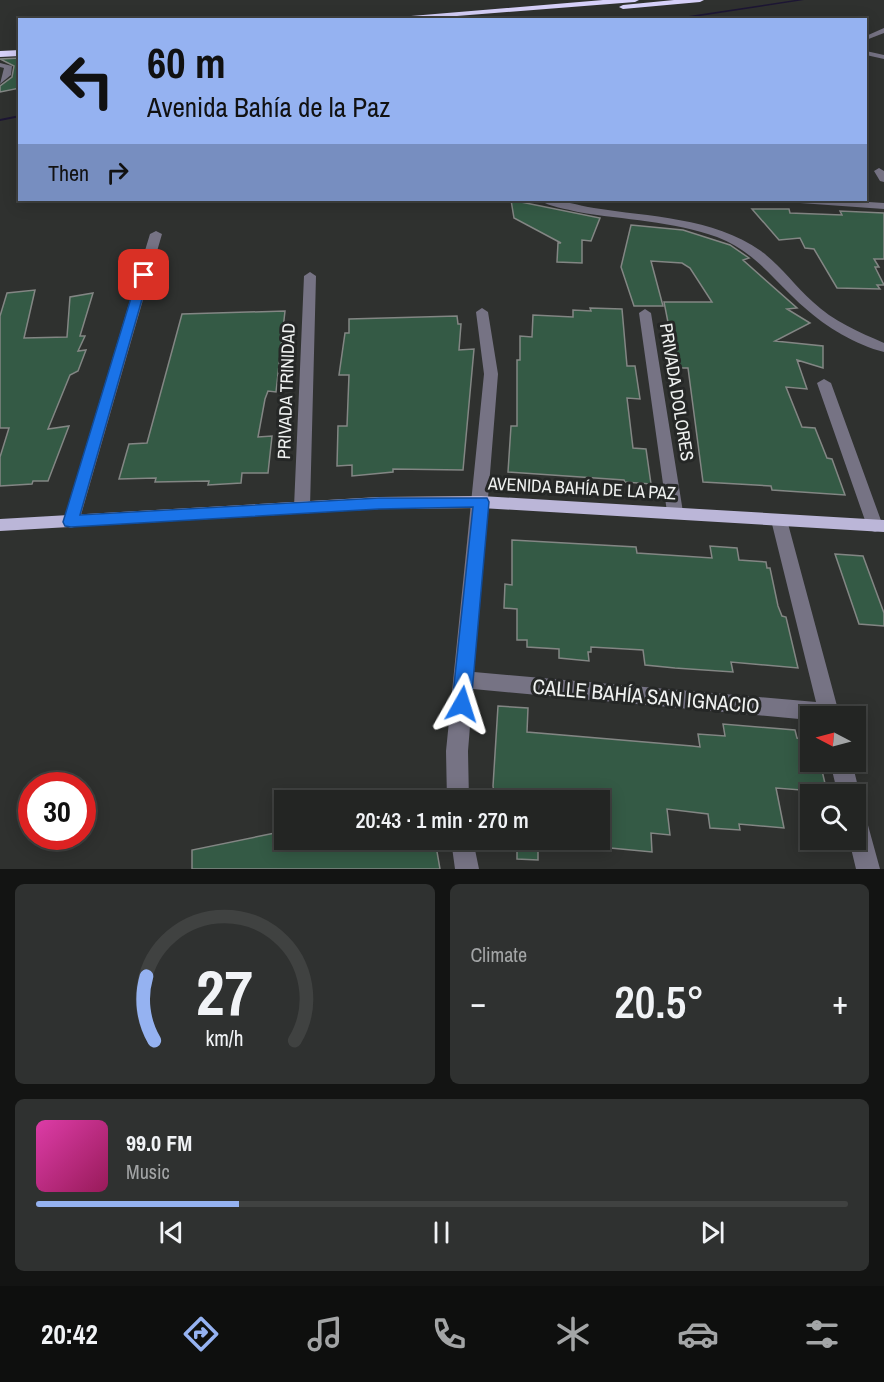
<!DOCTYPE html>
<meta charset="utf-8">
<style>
body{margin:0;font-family:"Archivo Narrow",sans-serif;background:#2f3130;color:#f1f3f6;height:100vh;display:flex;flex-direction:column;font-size:22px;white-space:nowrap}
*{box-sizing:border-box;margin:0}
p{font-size:20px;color:#a3a5a6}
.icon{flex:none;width:33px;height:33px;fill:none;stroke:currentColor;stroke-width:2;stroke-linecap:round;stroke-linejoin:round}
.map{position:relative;height:869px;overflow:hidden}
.side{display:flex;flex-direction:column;gap:15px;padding:15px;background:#131413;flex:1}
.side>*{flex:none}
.guide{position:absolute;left:18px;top:18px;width:849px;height:183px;border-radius:0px;box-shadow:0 3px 15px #0003,0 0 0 2px #404241;background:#95b2f1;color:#111;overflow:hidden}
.needle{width:39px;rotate:276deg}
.controls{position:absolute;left:800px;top:706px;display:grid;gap:12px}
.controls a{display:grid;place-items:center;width:66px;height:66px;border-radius:0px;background:#232523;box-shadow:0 3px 15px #0003,0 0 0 2px #404241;font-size:30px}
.speed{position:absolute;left:18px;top:772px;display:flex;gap:12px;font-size:30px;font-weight:700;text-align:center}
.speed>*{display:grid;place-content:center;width:78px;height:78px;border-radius:50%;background:#232523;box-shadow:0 3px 15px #0003,0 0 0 2px #404241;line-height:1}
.speed .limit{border:9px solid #d22;background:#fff;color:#111}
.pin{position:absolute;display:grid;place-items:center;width:51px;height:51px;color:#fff;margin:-26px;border-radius:12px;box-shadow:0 3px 9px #0006}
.me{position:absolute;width:66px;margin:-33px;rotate:6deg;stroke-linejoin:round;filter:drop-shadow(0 0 4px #0008)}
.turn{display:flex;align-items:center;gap:21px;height:126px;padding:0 30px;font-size:27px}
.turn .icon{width:78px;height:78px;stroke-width:2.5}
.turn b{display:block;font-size:42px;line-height:51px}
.then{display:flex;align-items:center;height:57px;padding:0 30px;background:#0003;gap:12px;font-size:22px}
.big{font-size:45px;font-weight:600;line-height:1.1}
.side .tile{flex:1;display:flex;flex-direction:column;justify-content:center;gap:9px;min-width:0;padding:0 21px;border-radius:9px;background:#2f3130}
.side .dial{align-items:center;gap:0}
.dial svg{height:156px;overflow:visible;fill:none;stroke:#404241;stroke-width:7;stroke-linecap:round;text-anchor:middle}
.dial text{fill:#f1f3f6;stroke:none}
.song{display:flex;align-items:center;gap:18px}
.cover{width:72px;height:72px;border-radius:9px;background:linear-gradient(135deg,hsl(320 70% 55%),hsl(330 70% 35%))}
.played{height:6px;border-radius:3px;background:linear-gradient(90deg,#95b2f1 25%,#404241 25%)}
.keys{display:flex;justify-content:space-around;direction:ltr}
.heat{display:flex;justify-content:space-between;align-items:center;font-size:33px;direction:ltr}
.side .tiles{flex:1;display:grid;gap:15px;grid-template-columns:1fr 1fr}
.tile:last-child{grid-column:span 2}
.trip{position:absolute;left:274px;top:790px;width:336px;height:60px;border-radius:0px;background:#232523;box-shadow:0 3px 15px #0003,0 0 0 2px #404241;font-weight:600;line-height:60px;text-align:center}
.tab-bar{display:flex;height:96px;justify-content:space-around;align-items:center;background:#0e0f0e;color:#a3a5a6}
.tab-bar .icon{width:42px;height:42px}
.tab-bar .current{color:#95b2f1}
.tab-bar b{font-size:27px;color:#f1f3f6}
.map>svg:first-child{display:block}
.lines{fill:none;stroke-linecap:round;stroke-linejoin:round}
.stream{fill:#1d1634;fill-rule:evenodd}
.building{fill:#345a45;stroke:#838684;stroke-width:1.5}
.minor{fill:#767384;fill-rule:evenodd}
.major{fill:#bbb6d8;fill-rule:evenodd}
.highway{fill:#d6d0f9;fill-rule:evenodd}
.route{fill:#1a73e8;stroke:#114b97;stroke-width:1.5}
.labels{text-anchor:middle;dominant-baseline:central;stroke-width:6;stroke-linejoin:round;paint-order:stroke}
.street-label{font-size:18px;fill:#eff1f0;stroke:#252726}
.near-street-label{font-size:21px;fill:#eff1f0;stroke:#252726}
</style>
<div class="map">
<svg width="884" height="869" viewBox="0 0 884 869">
<rect width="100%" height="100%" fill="#2f312f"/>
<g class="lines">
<path class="stream" d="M795,0H804L674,20H662Z
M20,115V117L0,121V119Z"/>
</g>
<path class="building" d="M20,58V88L0,92V86L12,77L14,66L0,59Z
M511,200L600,218L591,241L582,240V263L557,262L558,243H561L514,218Z
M752,209H789L790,213L842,215L840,211L884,213V259H874L879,267H875L884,285H877L880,289L837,288L814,249L805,248L800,238L779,240Z
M631,225L683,230L730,245L749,258L743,260L797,308L787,309L810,323L775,341L823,346V368L797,360L807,389L786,387L802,427L815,428L827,458L832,459L845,495L772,490L771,486L703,482L688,368H677L664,302H712L690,268L682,263L651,261L663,306H634L621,267Z
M35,290L24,338L67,337L70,297L93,293L80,336H85L78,351L86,350L78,371L70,375L48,429L69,426L48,481H33L32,484L0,486V457L9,428H0V316L7,293Z
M590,308L622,309L627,366H635L640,399L627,398L633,448L646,449L651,484L625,482L624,480L508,472L511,426H517V360H520V336L532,337L533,315L573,317V310L591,311Z
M285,311L276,392L268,391L265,399L258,437L272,436L268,473H242L241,483L208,485L209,481L155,482L156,478L119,479L129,444L147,443L182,314Z
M457,316L458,324H461L459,350L474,349L463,470L393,469V472L352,476V465L337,466L338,426H347L349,375H339L345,333H349V319Z
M512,540L636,547L637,553L712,558L710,546L737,548L739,560L766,562L767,568H770L778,606L782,616L786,617L798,668L731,662L733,672L675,668L645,665L643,650L591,647V652H588L589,661L559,658V649L527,647V640H517V609L504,608L505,584L512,585Z
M835,554L863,556L884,613V626L859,624Z
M498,706L528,708L527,732L692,746L700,747L698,734L725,736L723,724L795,730L797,738L802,739L806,751H810V762H820L827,792L776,788L784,828L739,824L740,830L710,828L708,814L667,809L670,835L651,833L652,852L600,847V801L495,799L493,786Z
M285,831V840H435L440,869H192V850Z
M517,840H538V860L517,859Z"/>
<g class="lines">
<path class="minor" d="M884,28V33L866,40V36Z
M866,51L884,55V59L866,55Z
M0,63L12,66L11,75L0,84L4,68L0,67Z
M879,168L884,171V182L880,181L874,171Z
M540,200C557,198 576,205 594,208C649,217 713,217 761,251C780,265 795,286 813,302C833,321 859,332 884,343V352C856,345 826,327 805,308C775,282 756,252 717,237C673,221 624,220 578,212C567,209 549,207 540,200Z
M795,200H837L884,203V209L800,203Z
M156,231L162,234L79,522L77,526L71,528L65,526L63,522L150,234Z
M310,272L316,276L310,507L308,511H296L294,507L304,276Z
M482,308L488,312L498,374L474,672L816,702L771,520L773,516L779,514L785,516L787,520L840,717H810V720L473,689L468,751L469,801H447L446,751L484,374L476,312Z
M645,309L651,313L683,512L681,516H669L667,512L639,313Z
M824,379L831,383L883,526L881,530L875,532L869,530L867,526L817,383Z
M830,762H852L860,795L857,803H855V795H838Z
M855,807L863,810L866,818L880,869H856L849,840H855Z
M451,840H473L479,869H455Z"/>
<path class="major" d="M481,496L884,520V532L481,508L379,509L0,531V519L379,497Z"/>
<path class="highway" d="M603,0H639L635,2L407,20H363Z
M674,0H704L700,2L623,9L619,7L623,5Z
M20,50V56L0,57V51Z"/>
</g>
<path class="route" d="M144,272L149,275L80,515L379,498H487L489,502L471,704L468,710L462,712L455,710L452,704L473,507L379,509L71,527L65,526L63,522L138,275Z"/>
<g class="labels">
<g class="street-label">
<text transform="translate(286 391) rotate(-88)">PRIVADA TRINIDAD</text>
<text transform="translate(677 392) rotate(81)">PRIVADA DOLORES</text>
<text transform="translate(582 488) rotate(3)">AVENIDA BAHÍA DE LA PAZ</text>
</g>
<g class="near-street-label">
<text transform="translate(646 696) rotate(5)">CALLE BAHÍA SAN IGNACIO</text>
</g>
</g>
</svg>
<div class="controls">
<a><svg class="needle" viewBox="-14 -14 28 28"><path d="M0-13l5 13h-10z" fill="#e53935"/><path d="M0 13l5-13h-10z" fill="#a3a5a6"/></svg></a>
<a><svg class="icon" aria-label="search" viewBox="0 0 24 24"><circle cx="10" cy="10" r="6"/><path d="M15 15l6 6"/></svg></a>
</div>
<div class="speed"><div class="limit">30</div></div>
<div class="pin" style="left:144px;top:275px;background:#d93025"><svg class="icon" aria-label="arrive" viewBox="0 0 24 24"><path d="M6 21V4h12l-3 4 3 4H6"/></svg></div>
<svg class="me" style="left:462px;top:704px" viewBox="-20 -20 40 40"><path d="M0-17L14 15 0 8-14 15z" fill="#1a73e8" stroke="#fff" stroke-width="4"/></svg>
<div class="trip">20:43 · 1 min · 270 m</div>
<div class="guide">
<div class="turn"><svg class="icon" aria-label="left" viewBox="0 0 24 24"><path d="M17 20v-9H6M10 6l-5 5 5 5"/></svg><div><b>60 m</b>Avenida Bahía de la Paz</div></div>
<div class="then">Then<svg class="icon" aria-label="right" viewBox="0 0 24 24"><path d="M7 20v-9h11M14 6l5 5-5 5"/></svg></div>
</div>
</div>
<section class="side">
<div class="tiles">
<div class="tile dial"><svg viewBox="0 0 100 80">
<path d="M14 69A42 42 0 1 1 86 69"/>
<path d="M14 69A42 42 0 0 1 10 36" stroke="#95b2f1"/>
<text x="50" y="56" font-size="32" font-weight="700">27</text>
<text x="50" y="72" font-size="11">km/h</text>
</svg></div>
<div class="tile"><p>Climate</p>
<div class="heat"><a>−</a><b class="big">20.5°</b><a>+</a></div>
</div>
<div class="tile">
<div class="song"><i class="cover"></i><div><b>99.0 FM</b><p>Music</p></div></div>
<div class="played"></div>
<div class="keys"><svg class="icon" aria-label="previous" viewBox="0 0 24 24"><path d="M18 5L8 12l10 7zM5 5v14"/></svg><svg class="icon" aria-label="pause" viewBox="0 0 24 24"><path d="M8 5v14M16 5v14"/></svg><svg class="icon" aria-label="next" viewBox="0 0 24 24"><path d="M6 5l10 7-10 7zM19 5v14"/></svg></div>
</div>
</div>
</section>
<nav class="tab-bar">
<b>20:42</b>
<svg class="icon current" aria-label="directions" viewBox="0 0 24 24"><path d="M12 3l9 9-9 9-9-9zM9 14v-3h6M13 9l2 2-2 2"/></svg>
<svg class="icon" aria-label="music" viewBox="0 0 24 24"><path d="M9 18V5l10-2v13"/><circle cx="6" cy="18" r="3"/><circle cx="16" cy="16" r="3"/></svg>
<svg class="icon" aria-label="phone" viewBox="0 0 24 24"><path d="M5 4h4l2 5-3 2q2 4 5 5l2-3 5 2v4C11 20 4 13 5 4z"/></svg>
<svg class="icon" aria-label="climate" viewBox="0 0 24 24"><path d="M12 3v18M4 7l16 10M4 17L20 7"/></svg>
<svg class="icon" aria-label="car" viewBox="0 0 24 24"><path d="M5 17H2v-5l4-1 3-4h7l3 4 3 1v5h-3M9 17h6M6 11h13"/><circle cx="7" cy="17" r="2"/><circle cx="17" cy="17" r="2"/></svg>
<svg class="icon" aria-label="filters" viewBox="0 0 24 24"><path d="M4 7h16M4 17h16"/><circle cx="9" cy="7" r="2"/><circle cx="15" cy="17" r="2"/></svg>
</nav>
